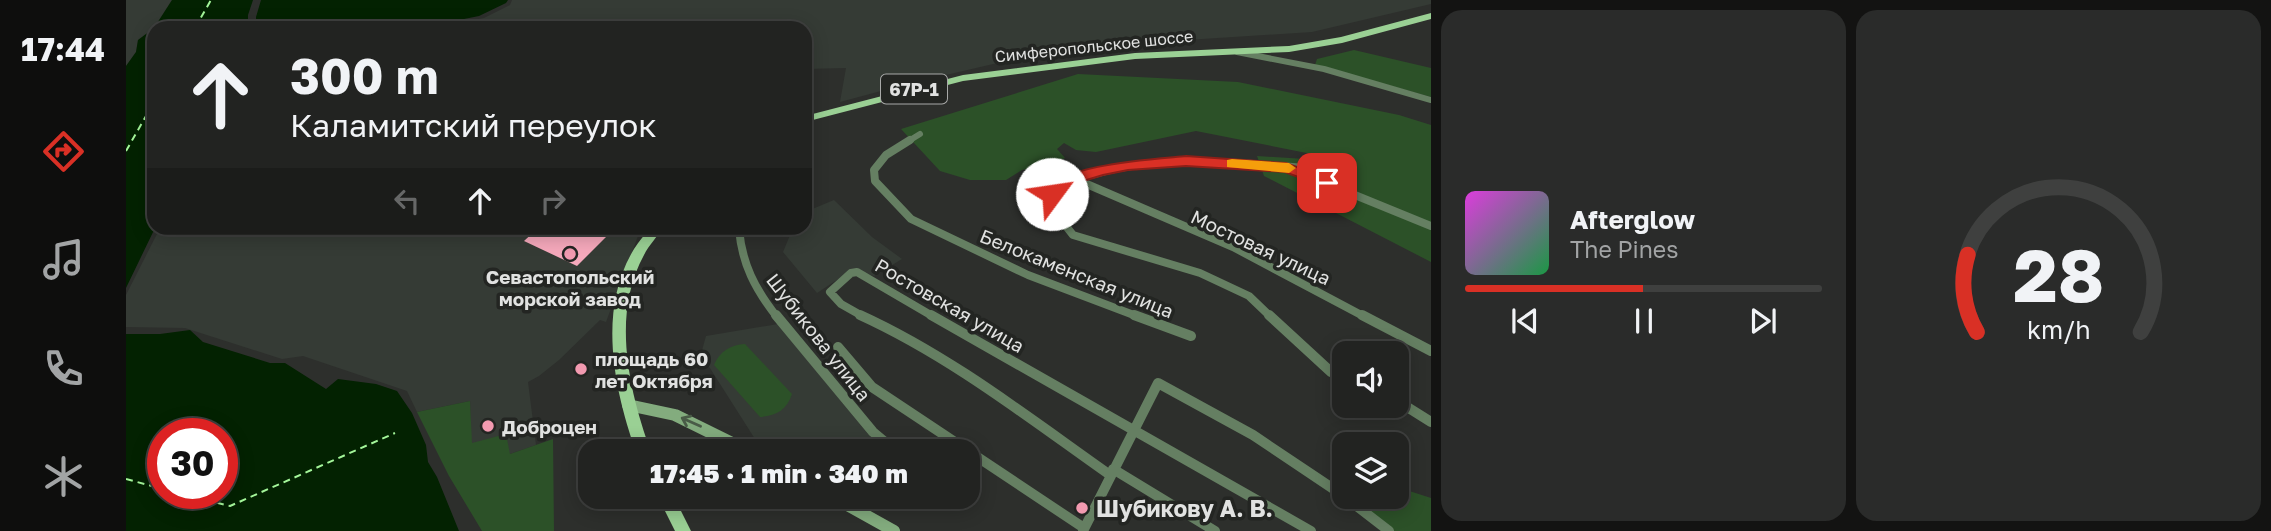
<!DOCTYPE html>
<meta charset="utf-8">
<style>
body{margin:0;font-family:"Golos Text",sans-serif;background:#2a2b2a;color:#f1f3f6;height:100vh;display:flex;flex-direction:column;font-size:26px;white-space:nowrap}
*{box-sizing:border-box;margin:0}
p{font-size:23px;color:#a2a4a5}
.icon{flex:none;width:38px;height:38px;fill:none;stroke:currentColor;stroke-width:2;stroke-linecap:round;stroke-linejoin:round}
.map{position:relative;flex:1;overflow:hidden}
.side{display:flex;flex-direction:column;gap:10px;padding:10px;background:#131312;width:840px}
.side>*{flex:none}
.banner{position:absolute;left:21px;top:21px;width:665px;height:214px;border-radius:21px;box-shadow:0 4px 18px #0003,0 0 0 2px #3f403f;background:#222321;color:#f1f3f6;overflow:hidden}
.buttons{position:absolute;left:1206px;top:341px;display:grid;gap:14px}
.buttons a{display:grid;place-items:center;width:77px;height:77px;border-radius:14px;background:#222321;box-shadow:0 4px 18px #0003,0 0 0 2px #3f403f;font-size:35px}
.speed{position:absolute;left:21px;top:418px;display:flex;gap:14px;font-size:35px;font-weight:700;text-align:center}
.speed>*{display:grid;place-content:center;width:91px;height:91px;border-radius:50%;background:#222321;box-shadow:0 4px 18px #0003,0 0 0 2px #3f403f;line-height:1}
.speed .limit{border:10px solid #d22;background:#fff;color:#111}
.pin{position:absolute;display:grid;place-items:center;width:60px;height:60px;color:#fff;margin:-30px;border-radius:14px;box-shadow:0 4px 10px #0006}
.me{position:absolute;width:77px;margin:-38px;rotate:59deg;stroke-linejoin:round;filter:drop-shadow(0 0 5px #0008)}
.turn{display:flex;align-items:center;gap:24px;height:147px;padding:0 28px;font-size:32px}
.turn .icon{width:91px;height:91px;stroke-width:2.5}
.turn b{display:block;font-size:49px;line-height:60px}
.lanes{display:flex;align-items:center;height:66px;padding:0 28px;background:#0003;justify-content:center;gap:35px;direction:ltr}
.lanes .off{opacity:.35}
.side .card{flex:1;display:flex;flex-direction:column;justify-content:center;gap:10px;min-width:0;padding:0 24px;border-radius:21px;background:#2a2b2a}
.side .dial{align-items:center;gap:0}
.dial svg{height:182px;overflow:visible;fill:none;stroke:#3f403f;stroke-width:7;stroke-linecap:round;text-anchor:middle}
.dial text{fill:#f1f3f6;stroke:none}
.song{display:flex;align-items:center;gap:21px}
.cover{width:84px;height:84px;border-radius:10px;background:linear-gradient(135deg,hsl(300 70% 55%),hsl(140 70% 35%))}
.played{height:7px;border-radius:4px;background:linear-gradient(90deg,#d93025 50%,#3f403f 50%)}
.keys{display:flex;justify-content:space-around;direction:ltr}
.side .tiles{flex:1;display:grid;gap:10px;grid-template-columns:repeat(2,1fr)}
.trip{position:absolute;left:452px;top:439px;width:402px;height:70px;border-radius:21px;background:#222321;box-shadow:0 4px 18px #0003,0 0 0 2px #3f403f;font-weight:800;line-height:70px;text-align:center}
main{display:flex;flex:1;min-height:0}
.menu{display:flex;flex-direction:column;width:126px;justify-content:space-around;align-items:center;background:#0e0e0d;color:#a2a4a5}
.menu .icon{width:49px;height:49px}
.menu .current{color:#d93025}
.menu b{font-size:32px;color:#f1f3f6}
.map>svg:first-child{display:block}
.built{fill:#353b35}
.green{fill:#2c5128}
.water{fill:#032201;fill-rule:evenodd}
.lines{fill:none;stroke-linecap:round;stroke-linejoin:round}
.ferry{stroke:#a4f69a;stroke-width:2;stroke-dasharray:7 5;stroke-linecap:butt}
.building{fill:#f6a9bc}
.street-far2{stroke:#657f62;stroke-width:6}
.street-far1{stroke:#657f62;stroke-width:8}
.street{stroke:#657f62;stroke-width:10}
.secondary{stroke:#83ac7e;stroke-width:12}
.primary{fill:#9ad094;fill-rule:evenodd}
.oneway{stroke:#495b47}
.route{fill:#d93025;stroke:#8d1f18;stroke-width:2}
.slow{fill:#f59e0b}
.poi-dot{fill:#f29ab0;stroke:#232522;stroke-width:2.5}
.labels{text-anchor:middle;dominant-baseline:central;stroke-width:7;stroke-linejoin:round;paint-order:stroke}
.far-street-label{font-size:16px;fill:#e1e2e1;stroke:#232522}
.shield{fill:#232522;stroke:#a8a9a8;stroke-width:2}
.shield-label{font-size:18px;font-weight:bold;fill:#e1e2e1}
.street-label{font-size:19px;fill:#e1e2e1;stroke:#232522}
.poi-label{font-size:19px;font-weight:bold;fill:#e1e2e1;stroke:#232522;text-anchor:start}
.near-poi-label{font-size:23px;font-weight:bold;fill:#e1e2e1;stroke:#232522;text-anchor:start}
</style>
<main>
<nav class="menu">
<b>17:44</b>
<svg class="icon current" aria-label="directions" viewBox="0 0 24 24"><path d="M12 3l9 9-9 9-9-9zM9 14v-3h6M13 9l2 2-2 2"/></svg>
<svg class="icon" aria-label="music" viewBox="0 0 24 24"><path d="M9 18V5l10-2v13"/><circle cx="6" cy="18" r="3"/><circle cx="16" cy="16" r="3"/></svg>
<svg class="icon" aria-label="phone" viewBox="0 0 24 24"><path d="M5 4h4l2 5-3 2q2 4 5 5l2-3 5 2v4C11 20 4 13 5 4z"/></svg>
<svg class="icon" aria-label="climate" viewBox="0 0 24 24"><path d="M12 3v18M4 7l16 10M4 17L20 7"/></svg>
</nav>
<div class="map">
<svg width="1305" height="531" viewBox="0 0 1305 531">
<rect width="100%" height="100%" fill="#2d2f2c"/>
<path class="built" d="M0,0H46L28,28L12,40L10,52L0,66Z
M386,0H1305V4L1186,32L936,48L781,84L714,102L720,68L679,69V28H344L342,21L358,18L384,5Z
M708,200L746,237L776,259L748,276L726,270L691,293L657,252L667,228H679V212Z
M34,228H515L480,322L474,320L433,360L413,376L402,382L410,445L384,454L345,443L344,401L291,412L281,391L177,356L156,359L59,328L0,327V295Z
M652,324L742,434L764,451H651L629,439L575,354L580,336Z"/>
<path class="green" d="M1228,50L1305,68V97L1189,65L1191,59Z
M952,74L1112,82L1273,115L1305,125V262L1138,176L1131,156L1226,162L1070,131L970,152L950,150L938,143L931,149L939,158L926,164L896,170L880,180H844L814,171L775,129Z
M619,344L666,394C661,410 650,416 634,417L588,365C594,351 604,345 619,344Z
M344,401L346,443L380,434L384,454L427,439L428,531H356L323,476L291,412Z
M1196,482H1218V497H1270L1271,487L1305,498V531H1258Z"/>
<path class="water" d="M46,0H127L122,15V28H28L29,228L0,288V66L10,52L12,40L28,28Z
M135,0H382L380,3L353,16L318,23L317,19L287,28H130V17Z
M64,330L77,342L144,363H159L200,389L212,379L250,384L271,391L286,413L300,445L302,462L311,477L333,531H0V334H34ZM96,434V494H37V434Z"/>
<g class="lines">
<path class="ferry" d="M69,28L85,0
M0,151L28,102
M0,479L37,489
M56,494L104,506L269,433"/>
</g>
<path class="building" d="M412,228H489L451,266L398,241Z"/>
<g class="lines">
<path class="street-far2" d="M1111,52L1198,69L1305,100
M781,142L794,134"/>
<path class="street-far1" d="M784,140L760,155L748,170L749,181L785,219L902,275L1013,317
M1170,171L1305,226
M949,179L1107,247L1239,317
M613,229C616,264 629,289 651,317
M738,317L715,304L704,292L725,273L731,272L808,317
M1145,317L1123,296L1074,273L947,235L932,216L927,190C1013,147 1113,164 1205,170"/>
<path class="street" d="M650,315L747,432L771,452
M734,315C824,356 903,418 984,475
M805,315L1185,531
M1008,315L1065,336
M1143,315L1205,372L1218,378
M1236,315L1305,351
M712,347L746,387L958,528
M1270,400L1305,422
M987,469L1089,531
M1219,497L1263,531
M957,531L1032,383L1127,435L1218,496"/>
<path class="secondary" d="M502,405L549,415L624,452
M707,497L768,531"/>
<path class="primary" d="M1305,13V19L1216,43L1163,52L1009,59L837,81L679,122V116L837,75L1009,53L1163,46L1215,37Z
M525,228H537C531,237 523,245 518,255C485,315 503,391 525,452H510C488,389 471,310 508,249C513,241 519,234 525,228Z
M532,497H548L565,531H549Z"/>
</g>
<defs><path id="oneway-shaft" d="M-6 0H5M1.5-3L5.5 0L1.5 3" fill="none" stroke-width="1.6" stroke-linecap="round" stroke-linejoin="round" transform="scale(1.75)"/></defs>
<use class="oneway" href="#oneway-shaft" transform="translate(565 422) rotate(-156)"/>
<path class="route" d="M1060,156L1160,163L1206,180L1208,183L1201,188L1159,172L1060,166L1002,170L977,175L954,182L926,199L918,194C929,164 1031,159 1060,156Z"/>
<path class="slow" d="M1106,159L1163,163L1170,168L1163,173L1101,167V160Z"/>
<g class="poi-dot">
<circle cx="444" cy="254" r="7"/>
<circle cx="455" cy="369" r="7"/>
<circle cx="362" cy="426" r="7"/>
<circle cx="956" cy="508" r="7"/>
</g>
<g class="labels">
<g class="far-street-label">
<text transform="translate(968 46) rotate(-6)">Симферопольское шоссе</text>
</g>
<rect class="shield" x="755" y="74.5" width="66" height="29" rx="5"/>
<g class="shield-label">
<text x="788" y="89">67Р-1</text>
</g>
<g class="street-label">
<text transform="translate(1135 247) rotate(25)">Мостовая улица</text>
<text transform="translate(951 273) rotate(22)">Белокаменская улица</text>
<text transform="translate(824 305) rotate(30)">Ростовская улица</text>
<text transform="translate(693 337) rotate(52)">Шубикова улица</text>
</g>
<g class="poi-label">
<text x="444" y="276" text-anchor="middle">Севастопольский<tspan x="444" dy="22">морской завод</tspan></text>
<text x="469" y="358">площадь 60<tspan x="469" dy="22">лет Октября</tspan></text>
<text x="376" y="426">Доброцен</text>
</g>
<g class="near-poi-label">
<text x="970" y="508">Шубикову А. В.</text>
</g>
</g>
</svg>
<div class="buttons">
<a><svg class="icon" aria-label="sound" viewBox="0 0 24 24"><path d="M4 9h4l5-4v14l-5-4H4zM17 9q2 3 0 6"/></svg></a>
<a><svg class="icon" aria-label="layers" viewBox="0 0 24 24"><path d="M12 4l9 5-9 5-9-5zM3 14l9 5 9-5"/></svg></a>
</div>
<div class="speed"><div class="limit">30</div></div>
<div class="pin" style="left:1201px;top:183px;background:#d93025"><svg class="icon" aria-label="arrive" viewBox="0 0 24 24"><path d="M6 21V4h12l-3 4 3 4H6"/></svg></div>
<svg class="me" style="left:926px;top:194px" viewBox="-20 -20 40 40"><circle r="19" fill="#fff"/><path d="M0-13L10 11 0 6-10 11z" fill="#d93025"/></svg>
<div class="trip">17:45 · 1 min · 340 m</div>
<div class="banner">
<div class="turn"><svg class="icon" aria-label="ahead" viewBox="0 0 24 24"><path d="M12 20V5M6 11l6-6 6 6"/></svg><div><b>300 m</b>Каламитский переулок</div></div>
<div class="lanes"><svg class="icon off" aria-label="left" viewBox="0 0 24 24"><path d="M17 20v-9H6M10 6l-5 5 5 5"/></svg><svg class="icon" aria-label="ahead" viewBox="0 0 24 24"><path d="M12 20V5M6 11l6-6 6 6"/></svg><svg class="icon off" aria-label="right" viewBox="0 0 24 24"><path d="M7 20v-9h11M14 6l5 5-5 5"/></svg></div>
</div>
</div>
<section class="side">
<div class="tiles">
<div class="card">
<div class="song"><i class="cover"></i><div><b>Afterglow</b><p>The Pines</p></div></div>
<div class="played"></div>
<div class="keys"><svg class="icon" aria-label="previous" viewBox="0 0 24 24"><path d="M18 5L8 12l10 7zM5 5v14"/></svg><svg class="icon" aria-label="pause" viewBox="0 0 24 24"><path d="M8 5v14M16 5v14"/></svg><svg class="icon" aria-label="next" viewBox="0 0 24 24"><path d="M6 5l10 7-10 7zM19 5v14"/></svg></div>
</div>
<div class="card dial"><svg viewBox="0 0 100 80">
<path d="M14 69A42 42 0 1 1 86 69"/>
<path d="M14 69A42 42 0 0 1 10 35" stroke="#d93025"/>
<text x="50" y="56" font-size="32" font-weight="700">28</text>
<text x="50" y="72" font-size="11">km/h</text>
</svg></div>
</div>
</section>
</main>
